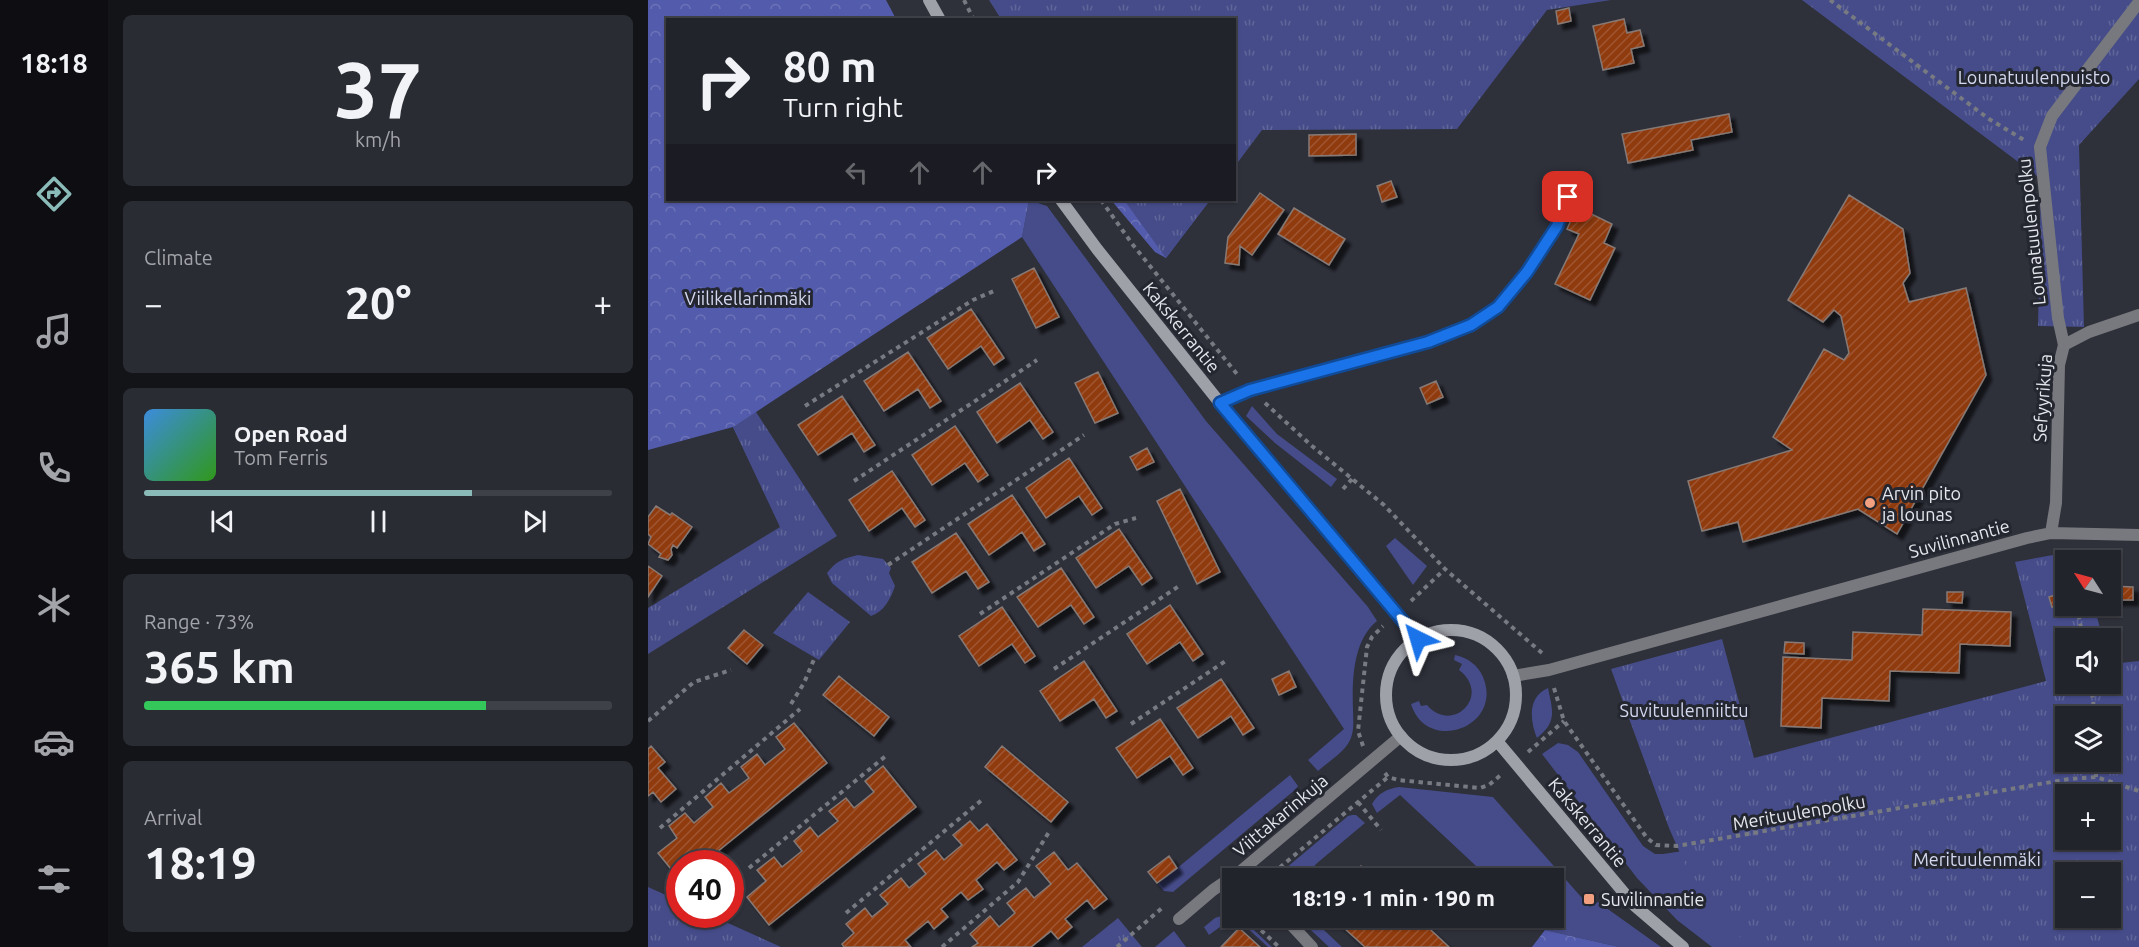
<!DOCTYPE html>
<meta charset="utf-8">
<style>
body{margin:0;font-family:Ubuntu,sans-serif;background:#2a2c34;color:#f1f3f6;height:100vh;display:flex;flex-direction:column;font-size:22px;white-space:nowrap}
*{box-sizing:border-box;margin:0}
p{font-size:20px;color:#a2a4a9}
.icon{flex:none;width:33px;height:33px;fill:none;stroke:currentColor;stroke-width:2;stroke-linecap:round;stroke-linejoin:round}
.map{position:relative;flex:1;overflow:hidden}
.panel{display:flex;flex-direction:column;gap:15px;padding:15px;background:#131418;width:540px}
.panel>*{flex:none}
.banner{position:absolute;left:18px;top:18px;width:570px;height:183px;border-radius:0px;box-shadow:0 2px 4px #0004,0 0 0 2px #3f4148;background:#22242c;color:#f1f3f6;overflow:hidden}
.needle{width:39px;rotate:306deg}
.fabs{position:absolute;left:1407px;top:550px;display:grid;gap:12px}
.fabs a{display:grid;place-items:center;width:66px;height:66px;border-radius:0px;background:#22242c;box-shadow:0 2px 4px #0004,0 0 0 2px #3f4148;font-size:30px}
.speed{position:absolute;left:18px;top:850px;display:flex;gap:12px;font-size:30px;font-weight:700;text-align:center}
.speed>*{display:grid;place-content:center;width:78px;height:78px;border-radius:50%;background:#22242c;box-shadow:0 2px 4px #0004,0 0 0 2px #3f4148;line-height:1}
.speed .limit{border:9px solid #d22;background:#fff;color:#111}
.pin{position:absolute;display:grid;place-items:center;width:51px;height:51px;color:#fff;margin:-26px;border-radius:12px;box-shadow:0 3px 9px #0006}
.me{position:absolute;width:66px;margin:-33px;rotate:320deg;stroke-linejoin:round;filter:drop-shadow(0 0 4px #0008)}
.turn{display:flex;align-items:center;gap:21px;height:126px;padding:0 18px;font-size:27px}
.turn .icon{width:78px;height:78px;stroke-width:2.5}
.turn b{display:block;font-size:42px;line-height:51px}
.lanes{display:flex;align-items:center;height:57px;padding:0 18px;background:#0003;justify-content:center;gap:30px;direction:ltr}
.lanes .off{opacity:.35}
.big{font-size:45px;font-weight:700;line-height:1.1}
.panel .tile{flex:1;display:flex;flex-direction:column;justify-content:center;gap:9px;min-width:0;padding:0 21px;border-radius:9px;background:#2a2c34}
.panel .dial{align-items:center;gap:0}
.dial b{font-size:78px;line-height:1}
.song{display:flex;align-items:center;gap:18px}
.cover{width:72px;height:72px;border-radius:9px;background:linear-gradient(135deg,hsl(210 70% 55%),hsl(110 70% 35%))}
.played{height:6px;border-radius:3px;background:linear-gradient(90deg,#8bbbb9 70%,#3f4148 70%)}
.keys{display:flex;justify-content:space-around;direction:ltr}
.heat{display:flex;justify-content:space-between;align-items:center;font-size:33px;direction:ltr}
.charge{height:9px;border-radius:4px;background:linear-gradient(90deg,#34c759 73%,#3f4148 0)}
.trip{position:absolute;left:574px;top:868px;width:342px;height:60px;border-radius:0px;background:#22242c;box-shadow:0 2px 4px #0004,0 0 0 2px #3f4148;font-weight:700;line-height:60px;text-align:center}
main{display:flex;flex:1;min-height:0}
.tabs{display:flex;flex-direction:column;width:108px;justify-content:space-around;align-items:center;background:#0e0e12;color:#a2a4a9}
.tabs .icon{width:42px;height:42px}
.tabs .current{color:#8bbbb9}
.tabs b{font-size:27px;color:#f1f3f6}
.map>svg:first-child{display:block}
.grass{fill:#454c89}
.forest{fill:url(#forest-crowns)}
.park{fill:url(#park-tufts);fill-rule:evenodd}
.building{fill:url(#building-hatch);stroke:#877a75;stroke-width:1.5;filter:url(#shadow)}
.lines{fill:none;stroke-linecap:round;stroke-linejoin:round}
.path{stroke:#787a82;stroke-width:4;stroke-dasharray:4.5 4.5;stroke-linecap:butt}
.lane{stroke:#78797e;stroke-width:12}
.street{stroke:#78797e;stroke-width:12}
.secondary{stroke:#9fa1a9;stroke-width:12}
.route-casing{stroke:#114b97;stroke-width:15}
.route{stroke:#1a73e8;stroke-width:10}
.poi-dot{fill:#f2a07f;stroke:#242630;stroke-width:2}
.labels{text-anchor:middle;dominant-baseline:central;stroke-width:6;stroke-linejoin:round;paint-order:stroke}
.park-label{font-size:18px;fill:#d4d9f0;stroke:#242630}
.street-label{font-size:18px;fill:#e5e7ed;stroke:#242630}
.poi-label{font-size:18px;fill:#e5e7ed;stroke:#242630;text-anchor:start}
</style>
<main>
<nav class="tabs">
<b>18:18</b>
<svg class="icon current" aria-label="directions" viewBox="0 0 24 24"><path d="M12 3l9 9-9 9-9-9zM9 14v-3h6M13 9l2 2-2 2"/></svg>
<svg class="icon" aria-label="music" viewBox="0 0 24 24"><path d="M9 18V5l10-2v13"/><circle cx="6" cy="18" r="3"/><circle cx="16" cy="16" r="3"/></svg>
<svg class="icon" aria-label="phone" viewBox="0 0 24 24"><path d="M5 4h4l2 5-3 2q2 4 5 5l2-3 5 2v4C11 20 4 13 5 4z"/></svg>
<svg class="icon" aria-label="climate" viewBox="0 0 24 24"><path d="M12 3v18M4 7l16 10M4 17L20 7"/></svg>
<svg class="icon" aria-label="car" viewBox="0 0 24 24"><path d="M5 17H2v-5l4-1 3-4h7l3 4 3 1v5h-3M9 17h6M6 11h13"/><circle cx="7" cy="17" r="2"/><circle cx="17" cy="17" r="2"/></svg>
<svg class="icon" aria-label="filters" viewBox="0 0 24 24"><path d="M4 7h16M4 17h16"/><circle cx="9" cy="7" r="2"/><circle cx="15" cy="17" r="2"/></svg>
</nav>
<section class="panel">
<div class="tile dial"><b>37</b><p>km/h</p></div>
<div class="tile"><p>Climate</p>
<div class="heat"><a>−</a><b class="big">20°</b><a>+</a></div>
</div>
<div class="tile">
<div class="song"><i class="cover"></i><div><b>Open Road</b><p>Tom Ferris</p></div></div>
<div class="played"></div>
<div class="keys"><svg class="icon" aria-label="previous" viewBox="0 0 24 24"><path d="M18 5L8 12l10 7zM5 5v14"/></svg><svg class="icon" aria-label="pause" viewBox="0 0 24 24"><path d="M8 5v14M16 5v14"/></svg><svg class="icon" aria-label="next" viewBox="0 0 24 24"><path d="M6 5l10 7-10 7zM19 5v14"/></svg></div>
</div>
<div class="tile"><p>Range · 73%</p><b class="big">365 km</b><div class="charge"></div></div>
<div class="tile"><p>Arrival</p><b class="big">18:19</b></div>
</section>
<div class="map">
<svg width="1491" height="947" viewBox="0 0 1491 947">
<defs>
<pattern id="forest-crowns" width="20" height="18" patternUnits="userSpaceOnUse" patternTransform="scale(1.5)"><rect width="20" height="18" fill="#535bac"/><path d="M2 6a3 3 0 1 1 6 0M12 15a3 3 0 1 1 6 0" fill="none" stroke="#6c73b8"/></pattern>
<pattern id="park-tufts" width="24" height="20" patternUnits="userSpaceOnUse" patternTransform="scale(1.5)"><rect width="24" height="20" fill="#454c89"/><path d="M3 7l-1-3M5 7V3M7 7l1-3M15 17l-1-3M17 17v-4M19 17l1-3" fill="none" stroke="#60669a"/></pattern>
<pattern id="building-hatch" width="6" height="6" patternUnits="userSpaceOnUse" patternTransform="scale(1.5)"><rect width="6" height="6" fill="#903a10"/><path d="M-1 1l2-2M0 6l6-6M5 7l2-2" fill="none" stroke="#9f5633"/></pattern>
<filter id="shadow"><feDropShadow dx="5.5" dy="5.5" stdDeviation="1.5" flood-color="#0009"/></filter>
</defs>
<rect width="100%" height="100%" fill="#2e303a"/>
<path class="grass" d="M381,200L399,206L558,421L720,607L729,621C705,640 704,680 705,709C705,719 707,732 701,742C695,753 680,762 670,771L660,760L696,729L374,237Z
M604,406L629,434L689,479L683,487L627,443L598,416Z
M747,538L779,566L765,585L738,546Z
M807,655C820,658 830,665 835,677C856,727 779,755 763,704L771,701L773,706L779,705C805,735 844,695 811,670L814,664L806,660Z
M900,688C905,712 909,722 889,738C882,721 879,697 900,688Z
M910,743L920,745L930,752L995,846L1007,854H1015L1108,840L1122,947H1064L1029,920L989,878L894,754Z
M642,775L650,786L648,789L525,892L516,891L510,884Z
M751,787L845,797L942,907L950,902L1013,947H971L897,930L884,918H906V879H842L752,795L729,813L724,804C730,793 739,789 751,787Z
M704,815H708L717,823L668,864L657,879H625L700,816Z
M582,913H585V918H593L624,947H620L595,924H576L561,935L556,927L567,918Z
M650,918H663L694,947H681Z
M526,931L538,947H507Z"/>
<path class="forest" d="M0,0H238L248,19L20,20V200H381L374,237L108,412L133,527L85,427L0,450Z
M463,200H562L518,258L507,252Z
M897,930L971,947H884Z"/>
<path class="park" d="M341,0H963L899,10L809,129L614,130L587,166L586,20L353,19Z
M1154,0H1491V79L1431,145L1436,327L1390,326L1393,179Z
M476,200H562L518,258Z
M108,412L189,536L0,654V608L132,527L85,427Z
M1432,554L1434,561H1418V606H1446L1455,639H1418V684H1462L1463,664L1491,661V947H1100L1039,869L1021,828L963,669L1074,639L1106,758L1398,681L1367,562L1405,555ZM1418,717H1462V762H1418ZM1418,795H1462V840H1418ZM1418,873H1462V918H1418Z
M210,555L235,559L243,568L241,573L247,586C243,598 236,612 223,616L184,583L179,573C188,561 196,558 210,555Z
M160,592L202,622L171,660L125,633Z
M0,887L31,901L32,915H62L133,947H0Z
M470,918L494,947H434Z"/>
<path class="building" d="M921,8L923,21L910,24L908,11Z
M976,19L979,33L992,30L996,46L983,49L986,63L955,70L945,26Z
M1081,114L1084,132L1043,140L1045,150L980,163L974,134Z
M708,134V155L661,156V135Z
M743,181L749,197L734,202L729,186Z
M612,193L636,210L604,255L592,246L591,265L577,263L580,237Z
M1201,195L1255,229L1262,273L1255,283L1261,302L1318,288L1338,375L1249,534L1210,509L1095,542L1090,522L1054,531L1040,481L1144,450L1125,437L1176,349L1196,360L1201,353L1193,316L1186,310L1175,322L1140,300Z
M929,207L964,224L956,243L967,248L942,300L907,284L931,234L919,229Z
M646,208L697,239L681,265L630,234Z
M386,268L411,317L388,328L364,279Z
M323,309L356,358L346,365L333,346L300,369L279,338Z
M260,352L293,401L282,408L270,389L236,411L216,381Z
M450,372L470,413L447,423L427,383Z
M788,381L795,397L779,404L772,388Z
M372,383L405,432L395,439L382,420L349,443L329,412Z
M194,396L227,445L216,452L204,433L170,455L150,425Z
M307,426L340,475L330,482L317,463L284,485L264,455Z
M499,448L506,462L489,470L482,457Z
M421,458L454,508L444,515L431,496L398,518L378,488Z
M244,471L277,520L267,527L254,508L221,531L201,500Z
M532,489L572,572L549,584L509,501Z
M364,495L397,544L386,551L374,532L341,555L320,524Z
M8,506L22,515L24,513L44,527L29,548L25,545L23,549L24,555L20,560L11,557L13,554L0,544L3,537L0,534V517Z
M471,529L504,578L494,585L481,566L448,588L428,558Z
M308,533L341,582L330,589L318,571L284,593L264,562Z
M0,566L14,576L0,597Z
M413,568L446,617L436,624L423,605L390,627L369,597Z
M1462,586L1485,587V600H1462Z
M1299,592H1315L1314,603L1299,602Z
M1410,594L1413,605L1404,607L1401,597Z
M522,605L555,654L545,661L532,642L499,664L479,634Z
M354,607L387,656L377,663L364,644L331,666L311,636Z
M1275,609L1363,612L1362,646L1312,644L1311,673L1242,671L1241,701L1174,698L1173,728L1133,726L1135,657L1204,660L1205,632L1274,635Z
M96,630L115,645L99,664L80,648Z
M1137,642L1156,643V654L1136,653Z
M436,661L469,711L458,718L446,699L412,721L392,691Z
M641,671L648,687L631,695L624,679Z
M191,676L241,717L226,736L175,695Z
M573,679L606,728L595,735L583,716L550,738L529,708Z
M512,719L545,768L535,775L522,756L489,778L468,748Z
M146,723L179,763L54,864H32V880L10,853L29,838L21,826L37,813L46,823L65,807L57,797L73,783L81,793L101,778L93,767L109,754L117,765L137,749L128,737Z
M3,746L17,762L10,768L28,789L13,802L5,792L0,796V749Z
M354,746L420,802L403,822L337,767Z
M235,766L268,807L121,925L99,897L118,881L109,870L126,857L134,867L154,851L146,841L162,827L170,837L190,821L181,811L198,798L206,808L226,792L217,781Z
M322,821L331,831L339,824L369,860L356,870L349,862L328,880L335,889L320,900L313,892L293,909L300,917L286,929L280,921L257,940L263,947H196L194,944L206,933L198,924L217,908L224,917L240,904L232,895L253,878L261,888L278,874L270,864L288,850L296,860L314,845L305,835Z
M406,852L420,870L429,863L459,899L446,909L439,900L417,919L424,927L410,939L403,931L383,947H324L330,943L322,934L342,916L351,927L367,913L359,903L378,888L386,898L403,884L388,866Z
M521,856L529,868L509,883L500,872Z
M713,866L727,879H701Z
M685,918H770L801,947H717Z
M591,928L612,947H573Z"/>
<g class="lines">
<path class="path" d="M316,0L326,20
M1182,0L1341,119L1376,140
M453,200L485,245L589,374
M617,403L664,446L736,505L797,569L894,653
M157,406L325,300L346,291
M206,481L389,360
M695,489L704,479
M1420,552L1422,561
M240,565L436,435
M763,601L797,569
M1429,606L1435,639
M332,614L467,524L488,518
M406,669L531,586
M1443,684L1447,717
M906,688L916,721L999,838L1008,845L1029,846L1421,779L1448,777L1491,791
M143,704L156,683L167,657
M0,721L46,682L83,670
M483,724L579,660
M715,746L710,731L719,647L724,637L735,626
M880,752L916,721
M737,773L740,777L750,780L832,788L841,785L854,774
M1448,777V762
M710,802L733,830
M12,828L152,709
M101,868L239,755
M618,879L740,777
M574,907L585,906
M198,913L335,799
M600,918L631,947
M294,947L370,882L401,832
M469,947L514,908"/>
<path class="lane" d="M1416,345L1410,318L1392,147L1404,116L1491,2
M572,403L602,389L780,342L823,325L850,307L879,272L909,226L920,197"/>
<path class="street" d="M1403,533L1408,503L1411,365L1416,345L1441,332L1491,315
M865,676L901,670L1379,538L1403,533L1491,535
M637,918L664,947
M531,919L565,890L593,871L753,736"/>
<path class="secondary" d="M281,0L292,20
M413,200L449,249L572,403L770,639
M738 695a65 65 0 1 1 130 0a65 65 0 1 1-130 0Z
M849,741L987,906L1035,947"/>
</g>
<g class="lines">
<defs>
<path id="route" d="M770,639L572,403L602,390L780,342L823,325L850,307L879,272L909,226L920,197"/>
</defs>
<use href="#route" class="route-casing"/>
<use href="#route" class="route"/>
</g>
<g class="poi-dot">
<circle cx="1222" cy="503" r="6"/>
<rect x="935" y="893" width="12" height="12" rx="3"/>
</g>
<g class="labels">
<g class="park-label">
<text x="1386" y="77">Lounatuulenpuisto</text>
<text x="100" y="298">Viilikellarinmäki</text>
<text x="1036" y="710">Suvituulenniittu</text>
<text x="1329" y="859">Merituulenmäki</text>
</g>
<g class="street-label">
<text transform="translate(1383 232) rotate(-96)">Lounatuulenpolku</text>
<text transform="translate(534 327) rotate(51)">Kakskerrantie</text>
<text transform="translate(1394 398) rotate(-86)">Sefyyrikuja</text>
<text transform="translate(1311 538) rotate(-15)">Suvilinnantie</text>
<text transform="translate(1151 812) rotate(-10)">Merituulenpolku</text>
<text transform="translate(632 815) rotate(-40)">Viittakarinkuja</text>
<text transform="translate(940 822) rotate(50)">Kakskerrantie</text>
</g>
<g class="poi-label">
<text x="1234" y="493">Arvin pito<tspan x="1234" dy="21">ja lounas</tspan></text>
<text x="953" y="899">Suvilinnantie</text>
</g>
</g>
</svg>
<div class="fabs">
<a><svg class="needle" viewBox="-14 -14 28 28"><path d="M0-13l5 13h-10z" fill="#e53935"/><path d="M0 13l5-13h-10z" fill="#a2a4a9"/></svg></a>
<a><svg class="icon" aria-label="sound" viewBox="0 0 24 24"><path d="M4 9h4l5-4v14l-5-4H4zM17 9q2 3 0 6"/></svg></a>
<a><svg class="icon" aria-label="layers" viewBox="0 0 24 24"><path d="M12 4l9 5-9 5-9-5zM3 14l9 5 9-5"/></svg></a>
<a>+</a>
<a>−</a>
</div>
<div class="speed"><div class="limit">40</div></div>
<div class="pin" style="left:920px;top:197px;background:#d93025"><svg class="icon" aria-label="arrive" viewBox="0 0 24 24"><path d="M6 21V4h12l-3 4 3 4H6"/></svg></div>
<svg class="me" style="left:770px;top:639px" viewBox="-20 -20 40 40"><path d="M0-17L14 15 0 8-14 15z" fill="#1a73e8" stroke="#fff" stroke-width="4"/></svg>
<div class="trip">18:19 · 1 min · 190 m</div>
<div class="banner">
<div class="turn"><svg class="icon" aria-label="right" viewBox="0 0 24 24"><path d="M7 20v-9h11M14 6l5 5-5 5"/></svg><div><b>80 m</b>Turn right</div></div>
<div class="lanes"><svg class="icon off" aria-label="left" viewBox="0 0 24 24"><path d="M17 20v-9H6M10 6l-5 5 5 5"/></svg><svg class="icon off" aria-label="ahead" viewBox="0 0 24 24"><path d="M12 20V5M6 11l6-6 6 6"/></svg><svg class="icon off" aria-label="ahead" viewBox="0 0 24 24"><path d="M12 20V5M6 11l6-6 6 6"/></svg><svg class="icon" aria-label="right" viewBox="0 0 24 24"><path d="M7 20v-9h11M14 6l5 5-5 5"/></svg></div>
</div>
</div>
</main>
